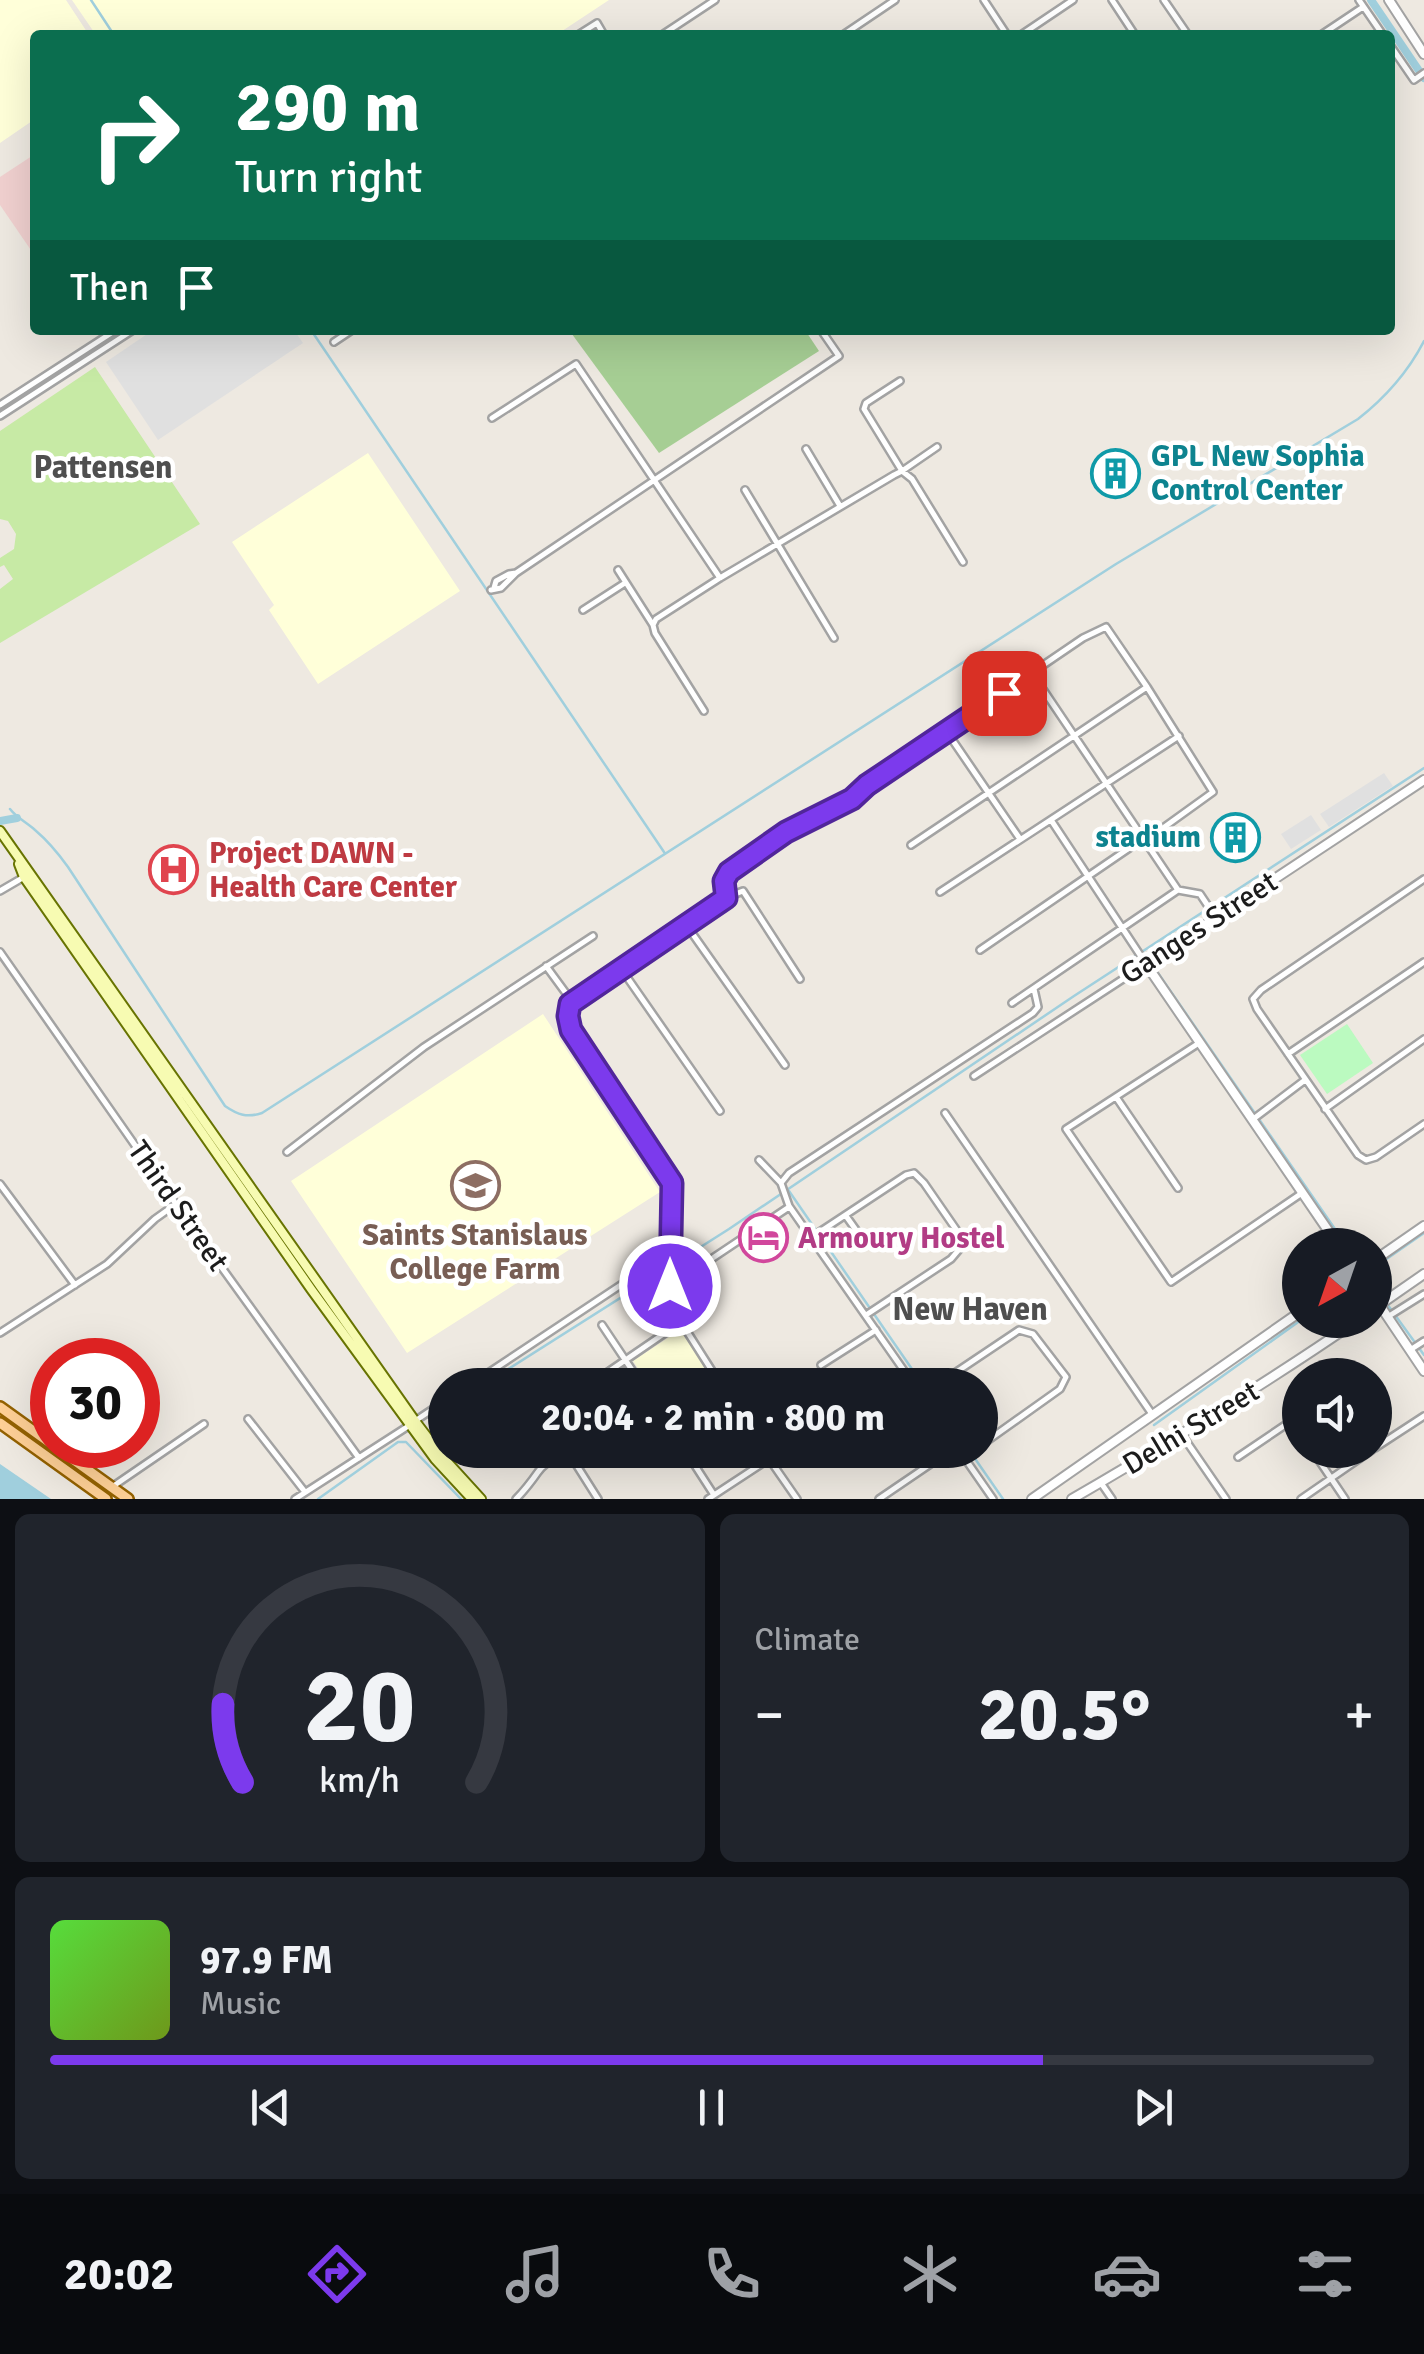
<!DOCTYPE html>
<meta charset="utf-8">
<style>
body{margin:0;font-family:Signika,sans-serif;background:#20242c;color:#f1f3f6;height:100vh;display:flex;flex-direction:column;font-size:38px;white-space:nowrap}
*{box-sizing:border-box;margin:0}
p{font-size:32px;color:#9ea1a6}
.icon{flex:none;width:55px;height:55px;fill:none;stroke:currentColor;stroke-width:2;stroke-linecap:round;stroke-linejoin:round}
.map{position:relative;height:1499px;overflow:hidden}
.drawer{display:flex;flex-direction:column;gap:15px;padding:15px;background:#0d0f14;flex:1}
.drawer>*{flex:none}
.banner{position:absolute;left:30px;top:30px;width:1365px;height:305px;border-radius:10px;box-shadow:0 10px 40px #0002;background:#0b6e4f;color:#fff;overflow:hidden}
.needle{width:65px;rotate:220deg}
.tools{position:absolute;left:1282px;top:1228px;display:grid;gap:20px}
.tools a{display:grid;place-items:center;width:110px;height:110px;border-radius:50%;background:#171b24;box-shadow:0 10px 40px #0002;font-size:50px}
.speed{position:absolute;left:30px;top:1338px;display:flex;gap:20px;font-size:50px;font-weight:700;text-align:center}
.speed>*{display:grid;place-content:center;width:130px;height:130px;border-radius:50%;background:#171b24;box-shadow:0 10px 40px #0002;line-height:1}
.speed .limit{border:15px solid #d22;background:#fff;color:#111}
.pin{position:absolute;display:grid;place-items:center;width:85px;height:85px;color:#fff;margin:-42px;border-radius:20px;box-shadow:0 5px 15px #0006}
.me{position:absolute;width:110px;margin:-55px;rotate:0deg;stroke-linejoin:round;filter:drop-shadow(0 0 8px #0008)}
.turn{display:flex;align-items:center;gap:35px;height:210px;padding:0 40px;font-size:45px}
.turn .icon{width:130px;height:130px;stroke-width:2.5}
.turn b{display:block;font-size:70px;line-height:85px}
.then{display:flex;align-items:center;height:95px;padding:0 40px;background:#0003;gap:20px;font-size:38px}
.big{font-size:75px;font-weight:700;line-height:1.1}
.drawer .tile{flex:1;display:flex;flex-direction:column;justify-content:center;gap:15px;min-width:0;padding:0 35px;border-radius:15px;background:#20242c}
.drawer .dial{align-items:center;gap:0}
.dial svg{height:260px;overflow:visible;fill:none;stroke:#363941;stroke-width:7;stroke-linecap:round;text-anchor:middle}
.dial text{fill:#f1f3f6;stroke:none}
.song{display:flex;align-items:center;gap:30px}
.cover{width:120px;height:120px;border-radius:15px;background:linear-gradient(135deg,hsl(110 70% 55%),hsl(80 70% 35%))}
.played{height:10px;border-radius:5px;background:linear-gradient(90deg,#7c3aed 75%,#363941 75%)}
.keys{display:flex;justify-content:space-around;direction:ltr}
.heat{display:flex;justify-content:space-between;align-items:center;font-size:55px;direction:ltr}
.drawer .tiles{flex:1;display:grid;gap:15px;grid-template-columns:1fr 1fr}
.tile:last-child{grid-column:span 2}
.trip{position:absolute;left:428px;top:1368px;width:570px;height:100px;border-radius:50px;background:#171b24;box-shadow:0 10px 40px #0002;font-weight:700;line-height:100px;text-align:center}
.tab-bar{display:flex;height:160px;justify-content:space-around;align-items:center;background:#090b0e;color:#9ea1a6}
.tab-bar .icon{width:70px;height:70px}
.tab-bar .selected{color:#7c3aed}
.tab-bar b{font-size:45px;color:#f1f3f6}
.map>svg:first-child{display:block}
.commercial{fill:#f0d0cf}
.education{fill:#ffffd9}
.grass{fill:#c7eaa5}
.forest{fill:#a6ce94}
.park{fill:#bbfac0}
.parking{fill:#e0e0e0}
.water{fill:#a0cfdd}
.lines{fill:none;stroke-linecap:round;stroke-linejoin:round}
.stream{stroke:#a0cfdd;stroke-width:2.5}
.canal{stroke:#a0cfdd;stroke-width:8}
.minor-casing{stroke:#a3a3a3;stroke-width:10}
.tertiary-casing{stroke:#a3a3a3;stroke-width:12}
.secondary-casing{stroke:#687402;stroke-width:12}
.primary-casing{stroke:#946200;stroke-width:14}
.minor{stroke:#fff;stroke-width:5}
.tertiary{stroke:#fff;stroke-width:8}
.secondary{stroke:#f7fbb2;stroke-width:8}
.primary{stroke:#fed096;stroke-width:9}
.route-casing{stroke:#51269a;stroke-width:25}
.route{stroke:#7c3aed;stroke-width:18}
.labels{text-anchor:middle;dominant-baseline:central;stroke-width:9;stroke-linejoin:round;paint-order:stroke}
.culture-label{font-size:30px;font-weight:bold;fill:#0d838f;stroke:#fff;text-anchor:start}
.health-label{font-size:30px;font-weight:bold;fill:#be3a42;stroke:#fff;text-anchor:start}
.street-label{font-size:30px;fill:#1c1c1c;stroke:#fff}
.education-label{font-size:30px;font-weight:bold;fill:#785e54;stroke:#fff}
.hotel-label{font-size:30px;font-weight:bold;fill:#b23c85;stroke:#fff;text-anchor:start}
.neighbourhood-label{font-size:32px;font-weight:bold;fill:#4f4f4f;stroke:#fff}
</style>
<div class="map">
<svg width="1424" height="1499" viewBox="0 0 1424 1499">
<rect width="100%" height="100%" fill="#eee9e1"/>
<path class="commercial" d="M35,154V256L0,205V177Z"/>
<path class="education" d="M0,0H66L89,35H35V119L0,143Z
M72,0H609L556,35H96Z
M368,453L460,591L318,684L269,610L274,605L232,542Z
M543,1014L660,1192L407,1353L291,1181Z
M680,1330L717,1384L716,1385H649L633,1361Z"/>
<path class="grass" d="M95,367L200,524L0,643V589L13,579L4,565L0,567V558L14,549L16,534L8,521L0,519V431Z"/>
<path class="forest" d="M569,330H805L819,351L659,453Z"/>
<path class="park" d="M1347,1024L1373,1063L1327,1094L1300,1055Z"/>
<path class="parking" d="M153,330H294L303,343L158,440L106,362Z
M1384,773L1393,786L1329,827L1320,814Z
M1311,815L1321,830L1291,849L1281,834Z"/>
<path class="water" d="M0,1464L51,1499H0Z"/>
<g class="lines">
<path class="stream" d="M91,0L114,35
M311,330L664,852
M10,809C17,818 26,822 35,830C48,841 58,853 68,867L225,1106C238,1115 247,1118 262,1113L1116,564L1358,419C1386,397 1408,372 1424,341
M1158,973L1346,1245
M789,1191L923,1385
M1375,1267L1424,1233
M1375,1287L1383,1298
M1387,1304L1424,1355
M483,1385L729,1229L1074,996L1424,768
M431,1419L445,1410
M1154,1425L1301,1320
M969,1450L1003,1499
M318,1499L398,1442H406L461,1499"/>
<path class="canal" d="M1371,0L1424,78
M0,821L17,818"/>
<defs>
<path id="minor" d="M984,0L1007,35
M1112,0L1135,35
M1164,0L1188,35
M1359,0L1383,35
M578,35L597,23L604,35
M662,35L715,0
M843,35L895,0
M1021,35L1073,0
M1321,35L1363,7
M1390,45L1414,80L1424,73
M334,342L352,330
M900,381L866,403L864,409L902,471L937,447
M0,405L116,330
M0,416L133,330
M492,418L576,364L720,578
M806,449L840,506
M745,490L834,638
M618,570L653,625
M494,588L496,581L509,574L516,573
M491,590L501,588L516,573L839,356L821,330
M583,610L625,583
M1032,673L1178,890
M704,711L655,633L653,625L656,619L720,578L894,475L902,471L912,479L963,562
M947,732L1020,839
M911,845L1147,687
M1424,879L1261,990L1253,999L1257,1009L1358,1155L1366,1160L1376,1157L1424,1124
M0,891L24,877
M940,892L1179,736
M726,898L724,881L729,872L786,832L853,799L867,785L1083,638L1106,627L1147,687L1213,792L1145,841
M687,926L785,1065
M980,950L1141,840H1144
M0,952L176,1204L359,1458
M546,966L568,996L570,1004
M622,970L720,1111
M1012,1003L1178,890L1200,894L1216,918
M570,1004L569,1016L571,1030L669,1176L673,1192L669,1253L672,1297L681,1322L721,1385
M570,1004L730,896L743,891L800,979
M1199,1043L1066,1129L1171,1282L1302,1193
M1288,1054L1424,962
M974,1076L1146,964L1051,820
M1116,1097L1178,1188
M1325,1109L1424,1039
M945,1113L1152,1414
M1252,1120L1305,1080
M287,1152L424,1047L593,936
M759,1160L781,1183
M0,1184L75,1285
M846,1216L866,1244
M812,1237L906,1175L914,1173L924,1183L962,1238V1246L951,1259L866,1315
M671,1286L789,1207
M1389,1316L1424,1294
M602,1325L642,1385
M0,1333L107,1264L155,1219L176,1204
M1410,1350L1424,1341
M821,1365L876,1330
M1357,1375L1360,1373
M470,1385L669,1253
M589,1385L681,1322
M914,1385L789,1206L781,1183L789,1173L1033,1013L1038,1007L1034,989
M937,1385L1019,1330L1033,1334L1066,1377L1060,1389L980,1446
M248,1419L305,1492
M415,1421L445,1401
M1292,1421L1300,1432
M1182,1435L1226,1499
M1375,1448L1424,1416
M567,1450L598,1499
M685,1450L714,1495
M763,1450L797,1499
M959,1450L993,1499
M1312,1450L1345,1499
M964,1457L974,1450
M1238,1457L1300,1415
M476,1463L495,1450
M1101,1483L1112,1499
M112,1487L204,1424
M295,1499L410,1425
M516,1499C525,1490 531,1482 538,1472C544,1463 557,1456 566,1450
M708,1499L769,1459
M879,1499L951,1450
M1301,1499L1372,1450"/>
<path id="tertiary" d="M1389,0L1424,54
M1338,1245L1146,964L1424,780
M1375,1260L1424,1226
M1375,1298L1424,1371
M1375,1308L1424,1274
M1032,1499L1300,1312
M1072,1499C1170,1442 1265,1384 1358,1320"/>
<path id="secondary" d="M0,831L415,1421L440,1454L481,1499
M19,864L24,877L311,1289L435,1459L472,1499"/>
<path id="primary" d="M0,1407L128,1499
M0,1423L106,1499"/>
</defs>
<use href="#minor" class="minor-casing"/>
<use href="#tertiary" class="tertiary-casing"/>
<use href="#secondary" class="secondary-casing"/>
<use href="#primary" class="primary-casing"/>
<use href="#minor" class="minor"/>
<use href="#tertiary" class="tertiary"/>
<use href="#secondary" class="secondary"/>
<use href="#primary" class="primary"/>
</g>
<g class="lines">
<defs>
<path id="route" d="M670,1286L672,1183L571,1030L568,1016L570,1004L726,898L724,881L729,872L786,832L852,799L867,785L1004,693"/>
</defs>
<use href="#route" class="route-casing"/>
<use href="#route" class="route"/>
</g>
<defs>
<symbol id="building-ring" viewBox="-11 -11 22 22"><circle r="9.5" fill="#fff" stroke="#0f9aa8" stroke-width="1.5"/><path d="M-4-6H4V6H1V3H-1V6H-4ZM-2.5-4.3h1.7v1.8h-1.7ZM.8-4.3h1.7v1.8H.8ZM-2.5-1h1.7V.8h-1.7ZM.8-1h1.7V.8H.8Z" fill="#0f9aa8"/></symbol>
<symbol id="hospital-ring" viewBox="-11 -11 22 22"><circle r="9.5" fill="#fff" stroke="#e0444e" stroke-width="1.5"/><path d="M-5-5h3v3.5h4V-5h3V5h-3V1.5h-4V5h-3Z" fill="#e0444e"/></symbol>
<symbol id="school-ring" viewBox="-11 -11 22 22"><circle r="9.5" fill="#fff" stroke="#8d6e63" stroke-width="1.5"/><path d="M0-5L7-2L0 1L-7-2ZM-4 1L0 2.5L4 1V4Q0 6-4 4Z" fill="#8d6e63"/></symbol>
<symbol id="hotel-ring" viewBox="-11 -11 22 22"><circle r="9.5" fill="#fff" stroke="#d1479c" stroke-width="1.5"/><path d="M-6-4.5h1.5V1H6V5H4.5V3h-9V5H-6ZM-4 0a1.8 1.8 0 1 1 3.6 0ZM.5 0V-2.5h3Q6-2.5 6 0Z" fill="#d1479c"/></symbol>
</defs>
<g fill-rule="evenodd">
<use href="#building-ring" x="1088" y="446" width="55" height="55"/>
<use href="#building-ring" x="1208" y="810" width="55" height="55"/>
<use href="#hospital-ring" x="146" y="842" width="55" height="55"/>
<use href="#school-ring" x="448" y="1158" width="55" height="55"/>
<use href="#hotel-ring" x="736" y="1210" width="55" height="55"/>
</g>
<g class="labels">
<g class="culture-label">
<text x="1151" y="456">GPL New Sophia<tspan x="1151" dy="34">Control Center</tspan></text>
<text x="1201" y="837" text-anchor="end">stadium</text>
</g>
<g class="health-label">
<text x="209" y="853">Project DAWN -<tspan x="209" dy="34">Health Care Center</tspan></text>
</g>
<g class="street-label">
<text transform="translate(1199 928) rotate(-33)">Ganges Street</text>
<text transform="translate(178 1206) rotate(55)">Third Street</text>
<text transform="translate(1191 1428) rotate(-31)">Delhi Street</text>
</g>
<g class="education-label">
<text x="475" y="1235">Saints Stanislaus<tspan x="475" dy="34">College Farm</tspan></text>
</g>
<g class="hotel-label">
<text x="798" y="1238">Armoury Hostel</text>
</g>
<g class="neighbourhood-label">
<text x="103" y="467">Pattensen</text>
<text x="970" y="1309">New Haven</text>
</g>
</g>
</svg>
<div class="tools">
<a><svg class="needle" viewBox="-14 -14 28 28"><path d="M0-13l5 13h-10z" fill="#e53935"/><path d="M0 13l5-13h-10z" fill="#9ea1a6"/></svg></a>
<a><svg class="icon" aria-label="sound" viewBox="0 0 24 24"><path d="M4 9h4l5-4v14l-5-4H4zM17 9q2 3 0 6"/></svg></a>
</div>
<div class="speed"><div class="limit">30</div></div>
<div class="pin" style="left:1004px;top:693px;background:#d93025"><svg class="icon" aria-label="arrive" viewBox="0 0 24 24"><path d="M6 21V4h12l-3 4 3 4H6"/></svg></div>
<svg class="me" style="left:670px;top:1286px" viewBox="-20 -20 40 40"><circle r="17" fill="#7c3aed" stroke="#fff" stroke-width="3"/><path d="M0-11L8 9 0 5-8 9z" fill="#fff"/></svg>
<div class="trip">20:04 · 2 min · 800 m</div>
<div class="banner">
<div class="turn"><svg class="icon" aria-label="right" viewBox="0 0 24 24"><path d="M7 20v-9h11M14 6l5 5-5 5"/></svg><div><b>290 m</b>Turn right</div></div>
<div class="then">Then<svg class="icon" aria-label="arrive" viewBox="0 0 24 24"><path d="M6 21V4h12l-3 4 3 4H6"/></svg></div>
</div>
</div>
<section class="drawer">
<div class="tiles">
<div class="tile dial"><svg viewBox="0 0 100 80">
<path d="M14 69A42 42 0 1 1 86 69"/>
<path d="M14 69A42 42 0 0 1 8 45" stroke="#7c3aed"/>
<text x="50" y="56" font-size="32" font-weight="700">20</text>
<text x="50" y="72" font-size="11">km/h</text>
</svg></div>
<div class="tile"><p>Climate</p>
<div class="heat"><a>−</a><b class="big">20.5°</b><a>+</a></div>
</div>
<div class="tile">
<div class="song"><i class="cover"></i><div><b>97.9 FM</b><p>Music</p></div></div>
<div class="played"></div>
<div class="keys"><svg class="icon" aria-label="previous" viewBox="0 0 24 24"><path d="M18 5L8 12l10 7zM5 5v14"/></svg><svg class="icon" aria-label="pause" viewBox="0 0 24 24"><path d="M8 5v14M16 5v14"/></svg><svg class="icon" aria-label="next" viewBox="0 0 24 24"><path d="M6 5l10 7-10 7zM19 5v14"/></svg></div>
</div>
</div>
</section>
<nav class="tab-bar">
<b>20:02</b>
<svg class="icon selected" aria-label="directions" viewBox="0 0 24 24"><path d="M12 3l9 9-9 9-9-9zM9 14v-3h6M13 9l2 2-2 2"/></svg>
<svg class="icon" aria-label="music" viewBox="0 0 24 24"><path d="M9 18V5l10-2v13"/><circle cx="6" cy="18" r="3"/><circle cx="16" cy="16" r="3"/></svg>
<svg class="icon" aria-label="phone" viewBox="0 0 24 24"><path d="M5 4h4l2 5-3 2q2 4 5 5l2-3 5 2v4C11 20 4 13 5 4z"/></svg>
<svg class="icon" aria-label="climate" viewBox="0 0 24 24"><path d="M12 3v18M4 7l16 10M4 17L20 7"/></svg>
<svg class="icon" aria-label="car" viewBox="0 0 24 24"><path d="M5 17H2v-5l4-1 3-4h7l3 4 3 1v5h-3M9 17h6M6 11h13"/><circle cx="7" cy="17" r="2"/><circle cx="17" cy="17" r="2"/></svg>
<svg class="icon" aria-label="filters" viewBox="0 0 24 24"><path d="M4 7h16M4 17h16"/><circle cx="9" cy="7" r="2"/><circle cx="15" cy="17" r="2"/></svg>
</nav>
